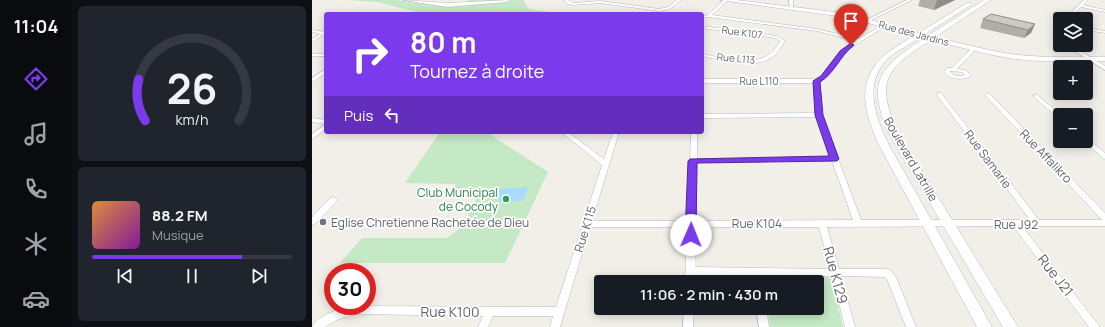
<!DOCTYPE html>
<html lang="fr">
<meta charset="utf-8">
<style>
body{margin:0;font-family:Manrope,sans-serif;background:#20242c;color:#f1f3f6;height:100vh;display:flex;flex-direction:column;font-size:15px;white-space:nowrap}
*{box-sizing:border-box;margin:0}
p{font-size:13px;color:#9ea1a6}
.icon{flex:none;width:22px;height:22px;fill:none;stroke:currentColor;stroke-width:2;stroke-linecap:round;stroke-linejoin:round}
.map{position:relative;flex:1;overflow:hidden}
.panel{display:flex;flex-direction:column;gap:6px;padding:6px;background:#0d0f14;width:240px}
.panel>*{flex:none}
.banner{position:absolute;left:12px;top:12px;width:380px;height:122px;border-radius:4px;box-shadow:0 2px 10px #0003;background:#7c3aed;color:#fff;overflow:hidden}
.tools{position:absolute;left:741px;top:12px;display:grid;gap:8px}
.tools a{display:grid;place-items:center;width:40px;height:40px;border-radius:4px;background:#171b24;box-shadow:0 2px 10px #0003;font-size:20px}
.speed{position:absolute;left:12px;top:263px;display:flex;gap:8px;font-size:20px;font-weight:700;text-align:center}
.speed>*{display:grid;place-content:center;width:52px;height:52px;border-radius:50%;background:#171b24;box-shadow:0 2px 10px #0003;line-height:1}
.speed .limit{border:6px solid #d22;background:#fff;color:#111}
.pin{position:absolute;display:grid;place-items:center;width:34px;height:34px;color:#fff;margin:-41px -17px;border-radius:50% 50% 50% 0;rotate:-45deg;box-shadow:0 0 4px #0007}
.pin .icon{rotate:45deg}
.me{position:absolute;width:44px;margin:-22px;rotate:1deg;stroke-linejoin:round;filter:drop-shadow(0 0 3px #0008)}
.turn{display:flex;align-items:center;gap:14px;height:84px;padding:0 20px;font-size:18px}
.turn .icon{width:52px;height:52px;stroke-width:2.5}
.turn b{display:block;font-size:28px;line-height:34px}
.then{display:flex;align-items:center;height:38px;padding:0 20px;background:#0003;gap:8px;font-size:15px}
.panel .tile{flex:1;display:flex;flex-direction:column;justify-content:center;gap:6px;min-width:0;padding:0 14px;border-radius:6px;background:#20242c}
.panel .dial{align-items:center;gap:0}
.dial svg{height:104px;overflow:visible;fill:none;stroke:#363941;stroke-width:7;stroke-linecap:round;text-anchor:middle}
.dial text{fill:#f1f3f6;stroke:none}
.song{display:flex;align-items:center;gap:12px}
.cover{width:48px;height:48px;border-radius:6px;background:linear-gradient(135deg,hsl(30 70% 55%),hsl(290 70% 35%))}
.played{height:4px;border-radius:2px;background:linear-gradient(90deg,#7c3aed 75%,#363941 75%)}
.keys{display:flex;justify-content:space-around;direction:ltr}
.trip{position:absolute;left:282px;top:275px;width:230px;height:40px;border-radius:4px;background:#171b24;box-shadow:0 2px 10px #0003;font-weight:600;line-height:40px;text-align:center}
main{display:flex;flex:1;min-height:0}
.menu{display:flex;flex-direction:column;width:72px;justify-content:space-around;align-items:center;background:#090b0e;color:#9ea1a6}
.menu .icon{width:28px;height:28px}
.menu .current{color:#7c3aed}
.menu b{font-size:18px;color:#f1f3f6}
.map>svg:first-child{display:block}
.green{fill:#c5e8c5}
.water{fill:#aadaff}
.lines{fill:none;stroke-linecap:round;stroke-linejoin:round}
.minor-casing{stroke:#b5b8bc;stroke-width:1}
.secondary-casing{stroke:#b6babf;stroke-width:1}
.minor{fill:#fff;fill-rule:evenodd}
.secondary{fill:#fff;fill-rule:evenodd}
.wall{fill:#afaea9}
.shaded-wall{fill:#8f8d8a}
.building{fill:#cccac5;stroke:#8f8d8a}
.route{fill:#7c3aed;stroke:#51269a}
.leisure-dot{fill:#2e9e5b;stroke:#fff;stroke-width:1.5}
.worship-dot{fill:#6b7280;stroke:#fff;stroke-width:1.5}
.labels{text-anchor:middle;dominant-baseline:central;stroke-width:3.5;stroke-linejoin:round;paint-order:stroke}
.far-street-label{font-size:10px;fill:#5f6368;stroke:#fff}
.street-label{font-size:12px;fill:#5f6368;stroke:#fff}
.leisure-label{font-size:12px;fill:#27864d;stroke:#fff;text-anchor:end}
.worship-label{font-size:12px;fill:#5b616d;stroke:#fff;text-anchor:start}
.near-street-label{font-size:14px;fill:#5f6368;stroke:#fff}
</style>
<main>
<nav class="menu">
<b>11:04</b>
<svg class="icon current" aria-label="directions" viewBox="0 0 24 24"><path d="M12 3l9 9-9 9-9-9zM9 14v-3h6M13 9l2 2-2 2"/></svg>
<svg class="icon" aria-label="music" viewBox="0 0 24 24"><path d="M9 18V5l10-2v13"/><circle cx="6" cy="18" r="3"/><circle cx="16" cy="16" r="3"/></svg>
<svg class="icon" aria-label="phone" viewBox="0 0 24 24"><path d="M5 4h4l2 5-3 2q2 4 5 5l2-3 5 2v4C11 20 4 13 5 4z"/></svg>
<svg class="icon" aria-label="climate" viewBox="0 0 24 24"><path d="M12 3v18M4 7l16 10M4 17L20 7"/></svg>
<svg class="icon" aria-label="car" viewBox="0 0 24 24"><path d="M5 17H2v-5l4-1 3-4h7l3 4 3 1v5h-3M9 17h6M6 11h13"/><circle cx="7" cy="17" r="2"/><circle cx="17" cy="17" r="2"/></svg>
</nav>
<section class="panel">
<div class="tile dial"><svg viewBox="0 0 100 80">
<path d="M14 69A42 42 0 1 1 86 69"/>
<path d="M14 69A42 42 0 0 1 9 37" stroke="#7c3aed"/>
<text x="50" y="56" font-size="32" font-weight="700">26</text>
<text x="50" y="72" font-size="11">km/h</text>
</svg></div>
<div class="tile">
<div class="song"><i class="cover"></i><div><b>88.2 FM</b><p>Musique</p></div></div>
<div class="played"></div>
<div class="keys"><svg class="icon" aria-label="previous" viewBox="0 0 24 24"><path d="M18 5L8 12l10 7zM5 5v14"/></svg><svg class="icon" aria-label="pause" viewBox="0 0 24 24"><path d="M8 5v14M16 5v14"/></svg><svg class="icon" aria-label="next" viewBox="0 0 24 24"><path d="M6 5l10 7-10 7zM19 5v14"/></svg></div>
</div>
</section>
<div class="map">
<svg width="793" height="327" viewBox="0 0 793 327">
<rect width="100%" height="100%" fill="#f1efe8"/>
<path class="green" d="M37,0H83L120,5H158L156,0H211L217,9L250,14H113L65,2Z
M128,132H174L236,172L193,263H28L50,238H135L151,226L167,194L136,196L144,184L93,183Z
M452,277H519L531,327H458L456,308H505V282H453Z"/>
<path class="water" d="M216,187L211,201L186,202L187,199L181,198L185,189Z"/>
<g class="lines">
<defs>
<path id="minor" d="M252,0H256L261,3L288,1L347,9L356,7L365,0H369L358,9L347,11L288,3L261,5L256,4Z
M412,0H416L400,15L505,29L547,39L572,24L575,25L534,51L513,78L507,82L510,115L549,220H718L625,95V93H629L727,220H790L673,95L676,93L678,94L793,213V226H710L788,327H777L701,226L515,227L527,269H575L578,270L584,277L604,327H594L575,279L573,277L529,276L543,327H533L520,276L450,275L451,282H441V275H383V282H373L375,227H278L248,327H238L241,316H181L176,327H166L171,316L44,314L27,319L13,327H0C5,315 30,308 42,306L244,307L290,165L249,132H256L292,159L301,132H307L280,221H376L379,132H385V159L519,157L505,117L390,118V114L504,113L501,83H390V79H503L509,76L530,49L544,41L505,31L397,17L390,18V16L396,15ZM520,161L541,220L384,221L385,163ZM384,227H507L518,269L383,267Z
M477,0H481V9L478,8Z
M595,0H600L557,21L554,20Z
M772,0H776L771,5L793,10V12L769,7L757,19H753Z
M271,13H292L294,14H269Z
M390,26L465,36L473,41C469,47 465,54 459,58C443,69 408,60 390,56V54C406,57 438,65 453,57C460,54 464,47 468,41L464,38L390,28Z
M747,26H748V31L745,37L748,38V41L741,37Z
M774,28L793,31V33L774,30Z
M0,30L14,32V33L0,42V39L8,34L0,32Z
M753,45H758L793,66V70Z
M660,48L664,49L645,69L654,70L659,76L658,77C648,80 639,80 632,72L635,68H640ZM638,71L650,72L653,75C647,77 642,76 638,72Z
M0,54H14V56H0Z
M14,69V73L0,82V78Z
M724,94L749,115H748V119L746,118L722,97L721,96Z
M0,118L14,120V124L0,122Z
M14,124V129L0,139V134Z
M774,138L776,139L793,153V159L791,158L772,141H774Z
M21,197L24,198L25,200L24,202L3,224L0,225V217L18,198Z
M372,308H382L381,327H371Z
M444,308H454L457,327H447Z"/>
<path id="secondary" d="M91,0L135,3L198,0L195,2L135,7Z
M408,0H424L532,13L607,33L655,3H659V5L613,34L617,35L672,0H679L623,37C648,43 673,50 698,54C729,58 761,57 793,57V61C761,61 729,63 697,58C671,54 645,46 619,40C575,68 562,80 586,132L706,327H691L576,132C554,80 569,66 613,38L609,37C600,43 589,49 580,55C550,79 562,116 577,145L680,327H665L567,145C552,113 543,80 574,54C583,47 593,41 603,35L532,17Z"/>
</defs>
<use href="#minor" class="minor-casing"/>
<use href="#secondary" class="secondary-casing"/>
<use href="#minor" class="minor"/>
<use href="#secondary" class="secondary"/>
</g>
<path class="wall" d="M608,0H643L622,10L606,6Z
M671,19L723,24L719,33L712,38L668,28Z"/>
<path class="shaded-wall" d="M625,0H643L622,10Z
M723,24L719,33L712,38L716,30Z"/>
<path class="building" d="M679,14L723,24L716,30L671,19Z"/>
<path class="route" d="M539,43L542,45L541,46C528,56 522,74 508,82L511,115L527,159L525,161L385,163L384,235L383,238L379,239L375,238L373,235L376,161L378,159L517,156L503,115L501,81L509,76L528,51Z"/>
<circle class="leisure-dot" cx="194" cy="199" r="4"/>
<circle class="worship-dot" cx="11" cy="222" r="4"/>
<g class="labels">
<g class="far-street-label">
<text transform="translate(430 32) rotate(8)">Rue K107</text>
<text transform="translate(602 33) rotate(15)">Rue des Jardins</text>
<text transform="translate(424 58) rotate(5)">Rue L113</text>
<text x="447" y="81">Rue L110</text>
</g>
<g class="street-label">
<text transform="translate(734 156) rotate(46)">Rue Affalikro</text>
<text transform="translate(599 159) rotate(60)">Boulevard Latrille</text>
<text transform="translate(676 159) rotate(53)">Rue Samarie</text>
<text x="445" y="223">Rue K104</text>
<text x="704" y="224">Rue J92</text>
<text transform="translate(273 229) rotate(-73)">Rue K115</text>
</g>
<g class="leisure-label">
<text x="186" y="192">Club Municipal<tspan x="186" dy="14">de Cocody</tspan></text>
</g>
<g class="worship-label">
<text x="19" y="222">Eglise Chretienne Rachetée de Dieu</text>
</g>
<g class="near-street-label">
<text transform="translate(524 275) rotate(75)">Rue K129</text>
<text transform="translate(744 275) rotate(52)">Rue J21</text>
<text x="138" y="311">Rue K100</text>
</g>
</g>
</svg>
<div class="tools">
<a><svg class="icon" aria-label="layers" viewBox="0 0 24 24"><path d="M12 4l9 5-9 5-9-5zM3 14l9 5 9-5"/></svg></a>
<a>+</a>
<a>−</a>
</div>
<div class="speed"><div class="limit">30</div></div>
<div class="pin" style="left:539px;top:45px;background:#d93025"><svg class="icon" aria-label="arrive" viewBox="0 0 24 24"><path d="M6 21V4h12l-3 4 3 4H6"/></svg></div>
<svg class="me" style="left:379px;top:235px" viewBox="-20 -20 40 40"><circle r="19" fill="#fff"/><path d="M0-13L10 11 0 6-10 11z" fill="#7c3aed"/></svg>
<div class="trip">11:06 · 2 min · 430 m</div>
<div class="banner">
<div class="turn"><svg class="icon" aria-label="right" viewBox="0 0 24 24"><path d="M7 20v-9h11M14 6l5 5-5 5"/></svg><div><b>80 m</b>Tournez à droite</div></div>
<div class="then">Puis<svg class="icon" aria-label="left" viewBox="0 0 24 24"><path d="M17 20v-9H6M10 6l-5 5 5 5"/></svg></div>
</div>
</div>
</main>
